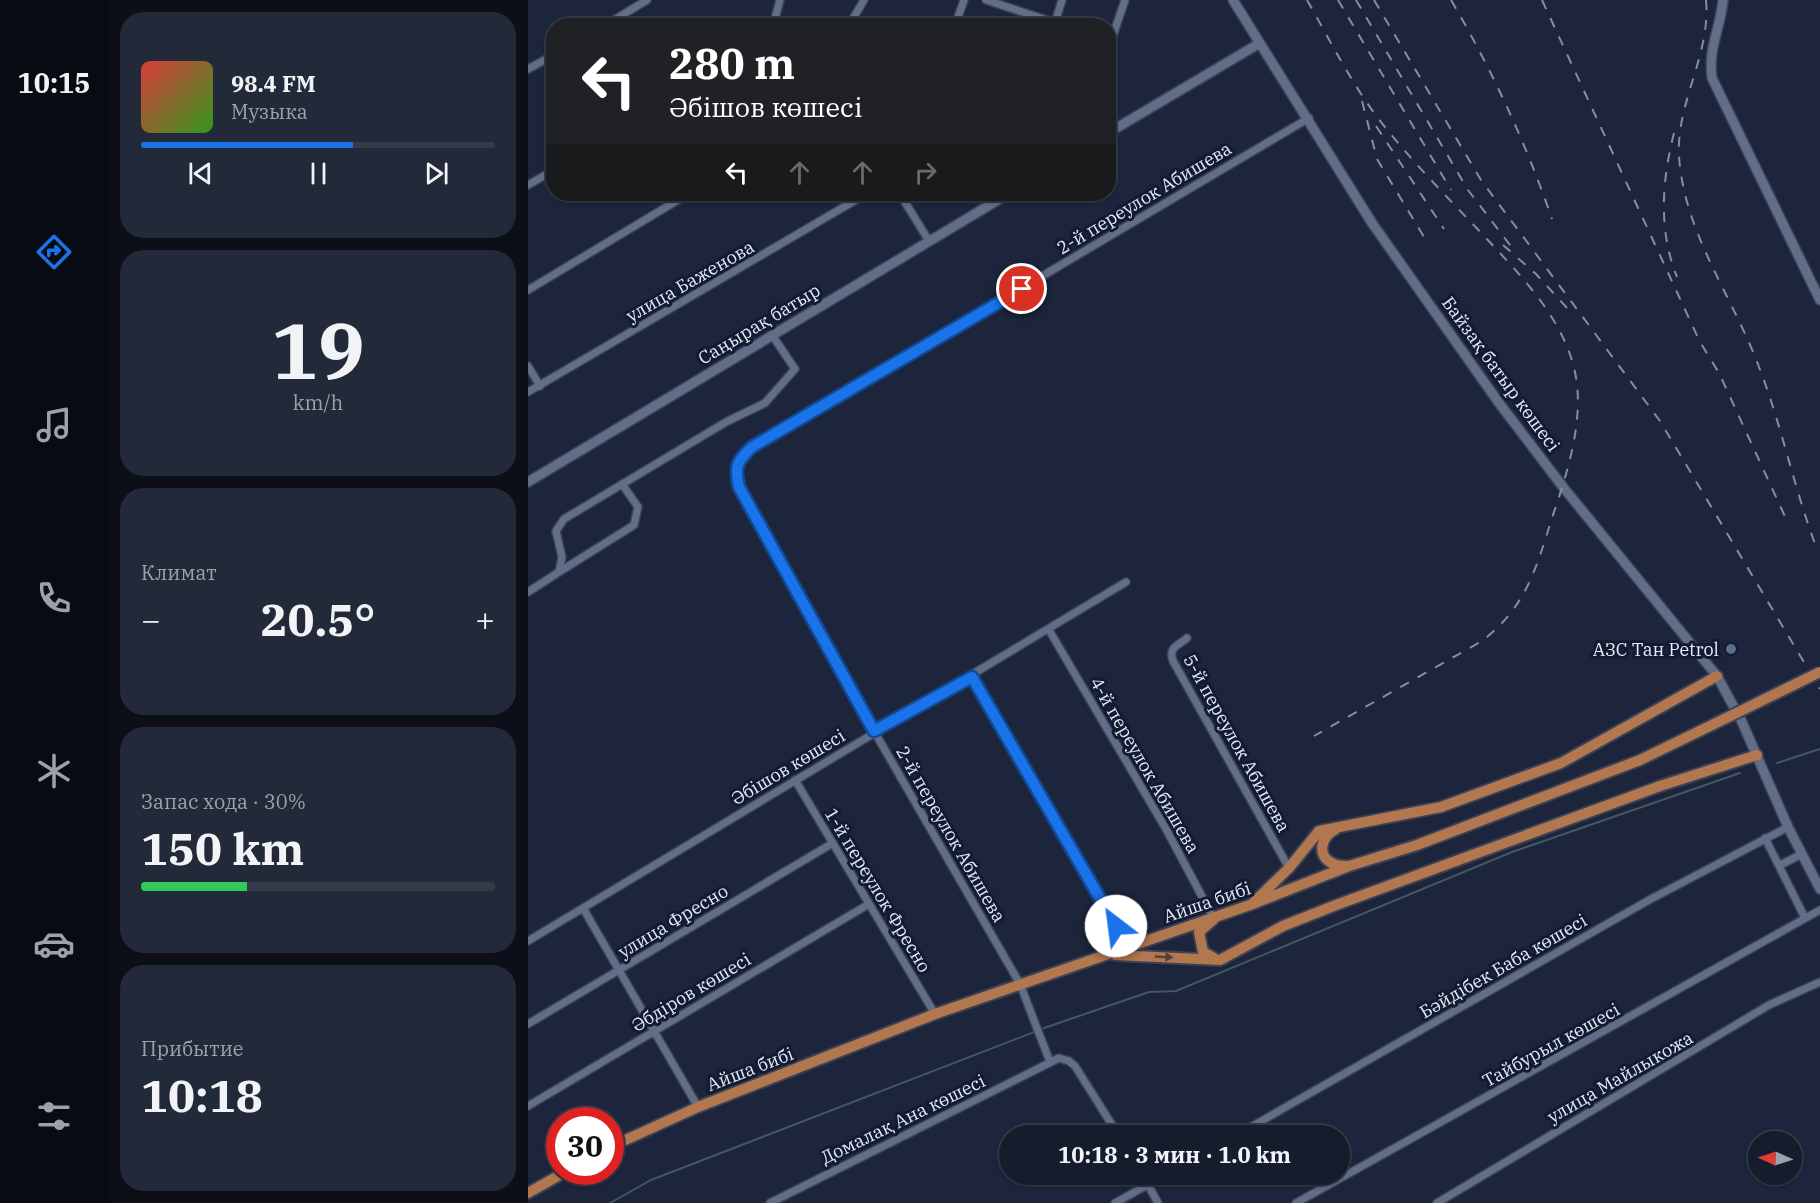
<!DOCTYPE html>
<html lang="ru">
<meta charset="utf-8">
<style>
body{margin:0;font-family:"IBM Plex Serif",serif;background:#222938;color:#f1f3f6;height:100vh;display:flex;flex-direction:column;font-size:22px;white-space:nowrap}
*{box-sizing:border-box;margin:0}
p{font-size:20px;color:#9da1a9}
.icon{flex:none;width:33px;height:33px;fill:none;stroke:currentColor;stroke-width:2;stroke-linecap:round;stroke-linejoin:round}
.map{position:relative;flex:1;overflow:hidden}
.drawer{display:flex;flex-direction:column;gap:12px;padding:12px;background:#0c0f18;width:420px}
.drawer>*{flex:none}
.top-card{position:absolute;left:18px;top:18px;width:570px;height:183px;border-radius:24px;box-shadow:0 2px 4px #0004,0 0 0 2px #343a48;background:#202124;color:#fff;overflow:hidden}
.needle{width:39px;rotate:273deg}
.fabs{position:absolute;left:1220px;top:1131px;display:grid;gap:12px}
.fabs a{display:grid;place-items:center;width:54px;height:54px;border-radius:50%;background:#151c2c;box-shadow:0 2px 4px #0004,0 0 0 2px #343a48;font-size:30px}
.speed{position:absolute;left:18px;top:1107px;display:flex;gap:12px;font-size:30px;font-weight:700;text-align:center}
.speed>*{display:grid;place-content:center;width:78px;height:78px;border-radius:50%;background:#151c2c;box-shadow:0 2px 4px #0004,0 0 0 2px #343a48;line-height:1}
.speed .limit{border:9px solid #d22;background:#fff;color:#111}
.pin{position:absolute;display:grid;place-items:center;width:51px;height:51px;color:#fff;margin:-26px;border:3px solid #fff;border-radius:50%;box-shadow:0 2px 6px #0007}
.me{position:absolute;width:66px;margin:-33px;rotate:330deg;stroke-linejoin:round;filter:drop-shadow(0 0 4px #0008)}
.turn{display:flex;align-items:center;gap:21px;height:126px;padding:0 24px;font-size:27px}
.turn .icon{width:78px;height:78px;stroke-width:2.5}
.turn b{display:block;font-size:42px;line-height:51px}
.lanes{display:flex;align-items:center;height:57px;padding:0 24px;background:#0003;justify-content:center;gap:30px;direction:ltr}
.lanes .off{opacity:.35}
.big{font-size:45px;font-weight:700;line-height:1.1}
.drawer .widget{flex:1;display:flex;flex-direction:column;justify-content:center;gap:9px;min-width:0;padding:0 21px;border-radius:24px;background:#222938}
.drawer .dial{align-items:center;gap:0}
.dial b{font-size:78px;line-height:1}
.song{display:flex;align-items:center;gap:18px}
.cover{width:72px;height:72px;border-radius:9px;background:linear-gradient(135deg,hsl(0 70% 55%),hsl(110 70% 35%))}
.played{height:6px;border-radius:3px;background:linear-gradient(90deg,#1a73e8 60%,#343a48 60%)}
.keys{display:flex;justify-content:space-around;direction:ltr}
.heat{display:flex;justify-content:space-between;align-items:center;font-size:33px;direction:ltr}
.charge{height:9px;border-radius:4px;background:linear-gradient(90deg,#34c759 30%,#343a48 0)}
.trip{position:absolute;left:471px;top:1125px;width:351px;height:60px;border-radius:30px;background:#151c2c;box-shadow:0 2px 4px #0004,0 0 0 2px #343a48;font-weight:700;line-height:60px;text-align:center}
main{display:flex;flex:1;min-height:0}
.tab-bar{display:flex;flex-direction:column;width:108px;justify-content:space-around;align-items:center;background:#080b12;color:#9da1a9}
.tab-bar .icon{width:42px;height:42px}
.tab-bar .active{color:#1a73e8}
.tab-bar b{font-size:27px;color:#f1f3f6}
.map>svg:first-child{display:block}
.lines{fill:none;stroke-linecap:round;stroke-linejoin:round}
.stream{stroke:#44575c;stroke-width:2}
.street-casing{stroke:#3b4255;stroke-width:10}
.secondary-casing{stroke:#3b4255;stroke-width:12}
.primary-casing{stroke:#3b4255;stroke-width:14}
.street{stroke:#626e88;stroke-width:7}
.secondary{stroke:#626e88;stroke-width:9}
.primary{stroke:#b2774e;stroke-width:10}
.rail{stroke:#858d9f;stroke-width:2;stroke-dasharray:10 10;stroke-linecap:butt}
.primary-bridge-casing{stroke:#3b4255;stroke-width:14;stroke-linecap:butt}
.primary-bridge{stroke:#b2774e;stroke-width:10}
.oneway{fill:#52403c}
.route-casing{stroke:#114b97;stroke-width:15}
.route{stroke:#1a73e8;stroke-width:10}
.service-dot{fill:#5c6f8a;stroke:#121b30;stroke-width:2}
.labels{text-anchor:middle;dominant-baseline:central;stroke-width:6;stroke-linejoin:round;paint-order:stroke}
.street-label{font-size:18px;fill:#e3eaf9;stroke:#121b30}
.poi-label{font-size:18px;fill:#e3eaf9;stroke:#121b30;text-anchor:end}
</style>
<main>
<nav class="tab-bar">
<b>10:15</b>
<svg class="icon active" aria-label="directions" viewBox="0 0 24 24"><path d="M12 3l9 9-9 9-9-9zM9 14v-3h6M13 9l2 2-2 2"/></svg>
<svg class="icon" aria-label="music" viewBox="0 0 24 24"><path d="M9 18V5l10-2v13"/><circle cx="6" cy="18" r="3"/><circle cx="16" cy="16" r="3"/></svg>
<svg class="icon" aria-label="phone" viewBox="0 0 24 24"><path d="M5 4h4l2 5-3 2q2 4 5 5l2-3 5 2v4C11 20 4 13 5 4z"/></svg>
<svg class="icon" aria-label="climate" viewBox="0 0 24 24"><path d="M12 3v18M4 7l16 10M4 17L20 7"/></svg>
<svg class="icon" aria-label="car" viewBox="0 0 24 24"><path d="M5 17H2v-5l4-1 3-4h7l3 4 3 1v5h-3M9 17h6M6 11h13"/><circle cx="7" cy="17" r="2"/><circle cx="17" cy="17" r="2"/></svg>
<svg class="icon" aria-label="filters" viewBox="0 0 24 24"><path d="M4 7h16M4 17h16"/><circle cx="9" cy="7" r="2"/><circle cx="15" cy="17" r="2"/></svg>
</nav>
<section class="drawer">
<div class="widget">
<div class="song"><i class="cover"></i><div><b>98.4 FM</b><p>Музыка</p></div></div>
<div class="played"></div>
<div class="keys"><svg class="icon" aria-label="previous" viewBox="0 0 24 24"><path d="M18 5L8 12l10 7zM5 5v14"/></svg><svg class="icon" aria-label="pause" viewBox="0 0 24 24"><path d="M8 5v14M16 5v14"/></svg><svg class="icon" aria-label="next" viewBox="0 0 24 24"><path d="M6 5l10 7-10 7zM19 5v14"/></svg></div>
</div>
<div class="widget dial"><b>19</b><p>km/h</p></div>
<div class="widget"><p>Климат</p>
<div class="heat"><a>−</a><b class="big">20.5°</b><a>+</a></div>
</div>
<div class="widget"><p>Запас хода · 30%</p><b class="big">150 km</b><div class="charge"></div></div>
<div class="widget"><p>Прибытие</p><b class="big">10:18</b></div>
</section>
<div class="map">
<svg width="1292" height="1203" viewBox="0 0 1292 1203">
<rect width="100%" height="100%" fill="#1c253b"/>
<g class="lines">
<path class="stream" d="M1249,763L1292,749
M82,1203L123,1180L519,1027L621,992L648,991L984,852L1212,773"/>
<defs>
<path id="street" d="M458,0L537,26
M323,22L336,0
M76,26L119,0
M245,26L252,0
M427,26L436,0
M526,26L534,0
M580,50L597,0
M0,69L26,55
M0,185L26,170
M372,194L401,241
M0,290L160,194
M0,366L12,386
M0,392L338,194
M31,572L106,525L110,507L94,484
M0,592L31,572L34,557L28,531L36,519L198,422L237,403L267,369L244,335
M521,630L638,829L685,917
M659,638C650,646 640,647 645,661L761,868
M444,677L600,947
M267,780L407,1014
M1237,838L1277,918
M1252,865L1274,854
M55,908L170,1107
M0,941L598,582
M0,1024L305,843
M522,1062L492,984L346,731L211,487L208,464L224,448L781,118
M0,1106L341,904
M707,1136L1121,900L1260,827
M614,1174L630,1203
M242,1203L531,1058L541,1061L547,1066L591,1136
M587,1203L639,1174
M768,1203L1292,910
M909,1203L1241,1005L1292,982"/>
<path id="secondary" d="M705,0L844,223L971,403L1035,487L1189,676L1214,722L1260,827L1292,889
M1195,0C1192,31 1180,47 1184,78L1292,300
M580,133L732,43
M0,482L480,194"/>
<path id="primary" d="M808,829C792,837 788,857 806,864C810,866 816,866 821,866
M725,903L761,868L791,831L913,807L1033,763L1189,676
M685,920L671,932L675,952L686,958
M587,955L692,960L755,926L808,905L1132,786L1229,755
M82,1147L170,1107L407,1014L722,905L821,866L889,845L1112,760L1184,725
M0,1193L37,1172"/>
</defs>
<use href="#street" class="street-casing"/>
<use href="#secondary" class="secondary-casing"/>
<use href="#primary" class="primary-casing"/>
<use href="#street" class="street"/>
<use href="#secondary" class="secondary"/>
<use href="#primary" class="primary"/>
<path class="rail" d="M779,0C803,42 826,89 857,127C888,166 924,202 958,238C994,277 1035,318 1047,372C1057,419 1039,474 1024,518C1008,569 998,607 954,641L786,736
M810,0L923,190
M828,0L940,190L985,249
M846,0L953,180L1132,421L1292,689
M923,0C964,70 998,143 1024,219
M1014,0L1172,342L1191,373L1260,523
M1178,0C1183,55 1148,102 1151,156C1156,233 1205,297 1231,367C1254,426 1266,489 1289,549
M834,101L849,159L899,242
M848,126L916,229
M1146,133C1134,180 1130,230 1149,277
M975,245L1008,274L1039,308"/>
<defs>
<path id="primary-bridge" d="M1184,725L1292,672"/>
</defs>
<use href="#primary-bridge" class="primary-bridge-casing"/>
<use href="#primary-bridge" class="primary-bridge"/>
</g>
<defs><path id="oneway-solid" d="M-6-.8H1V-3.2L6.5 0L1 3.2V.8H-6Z" transform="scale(1.5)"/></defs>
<use class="oneway" href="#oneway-solid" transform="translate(636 957) rotate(3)"/>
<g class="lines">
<defs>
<path id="route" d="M494,289L224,447C209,461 206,467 211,487L346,731L444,677L588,926"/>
</defs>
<use href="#route" class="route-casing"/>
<use href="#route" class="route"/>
</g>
<circle class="service-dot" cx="1203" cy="649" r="6"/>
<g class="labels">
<g class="street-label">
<text transform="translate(616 198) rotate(-31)">2-й переулок Абишева</text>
<text transform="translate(162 281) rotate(-30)">улица Баженова</text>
<text transform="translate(231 324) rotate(-31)">Саңырақ батыр</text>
<text transform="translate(973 374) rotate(54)">Байзақ батыр көшесі</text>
<text transform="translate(709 743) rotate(61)">5-й переулок Абишева</text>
<text transform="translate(617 765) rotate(60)">4-й переулок Абишева</text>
<text transform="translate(260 767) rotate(-31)">Әбішов көшесі</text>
<text transform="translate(423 834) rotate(60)">2-й переулок Абишева</text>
<text transform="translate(350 890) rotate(59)">1-й переулок Фресно</text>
<text transform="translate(679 902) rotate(-19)">Айша бибі</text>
<text transform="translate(145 921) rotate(-31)">улица Фресно</text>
<text transform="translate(975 966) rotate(-30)">Бәйдібек Баба көшесі</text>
<text transform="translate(163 992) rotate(-31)">Әбдіров көшесі</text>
<text transform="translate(1023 1045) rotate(-29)">Тайбурыл көшесі</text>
<text transform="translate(222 1069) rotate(-21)">Айша бибі</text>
<text transform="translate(1092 1077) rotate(-30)">улица Майлыкожа</text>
<text transform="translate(375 1119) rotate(-26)">Домалақ Ана көшесі</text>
</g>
<g class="poi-label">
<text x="1191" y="649">АЗС Тан Petrol</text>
</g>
</g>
</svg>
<div class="fabs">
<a><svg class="needle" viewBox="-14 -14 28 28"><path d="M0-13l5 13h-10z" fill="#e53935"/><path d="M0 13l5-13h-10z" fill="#9da1a9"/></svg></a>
</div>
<div class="speed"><div class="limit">30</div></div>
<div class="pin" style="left:494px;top:289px;background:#d93025"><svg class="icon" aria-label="arrive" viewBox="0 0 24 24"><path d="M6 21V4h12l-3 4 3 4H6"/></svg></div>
<svg class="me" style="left:588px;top:926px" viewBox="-20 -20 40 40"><circle r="19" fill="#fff"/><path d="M0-13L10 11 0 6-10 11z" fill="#1a73e8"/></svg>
<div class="trip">10:18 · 3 мин · 1.0 km</div>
<div class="top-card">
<div class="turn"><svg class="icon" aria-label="left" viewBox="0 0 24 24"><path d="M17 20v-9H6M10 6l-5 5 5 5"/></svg><div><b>280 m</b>Әбішов көшесі</div></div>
<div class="lanes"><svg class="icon" aria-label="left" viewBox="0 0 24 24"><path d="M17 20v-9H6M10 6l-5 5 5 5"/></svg><svg class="icon off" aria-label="ahead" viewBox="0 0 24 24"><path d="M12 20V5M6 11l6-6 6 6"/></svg><svg class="icon off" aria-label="ahead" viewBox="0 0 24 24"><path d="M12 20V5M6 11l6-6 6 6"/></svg><svg class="icon off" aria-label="right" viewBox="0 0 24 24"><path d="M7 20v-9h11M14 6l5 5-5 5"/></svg></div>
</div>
</div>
</main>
